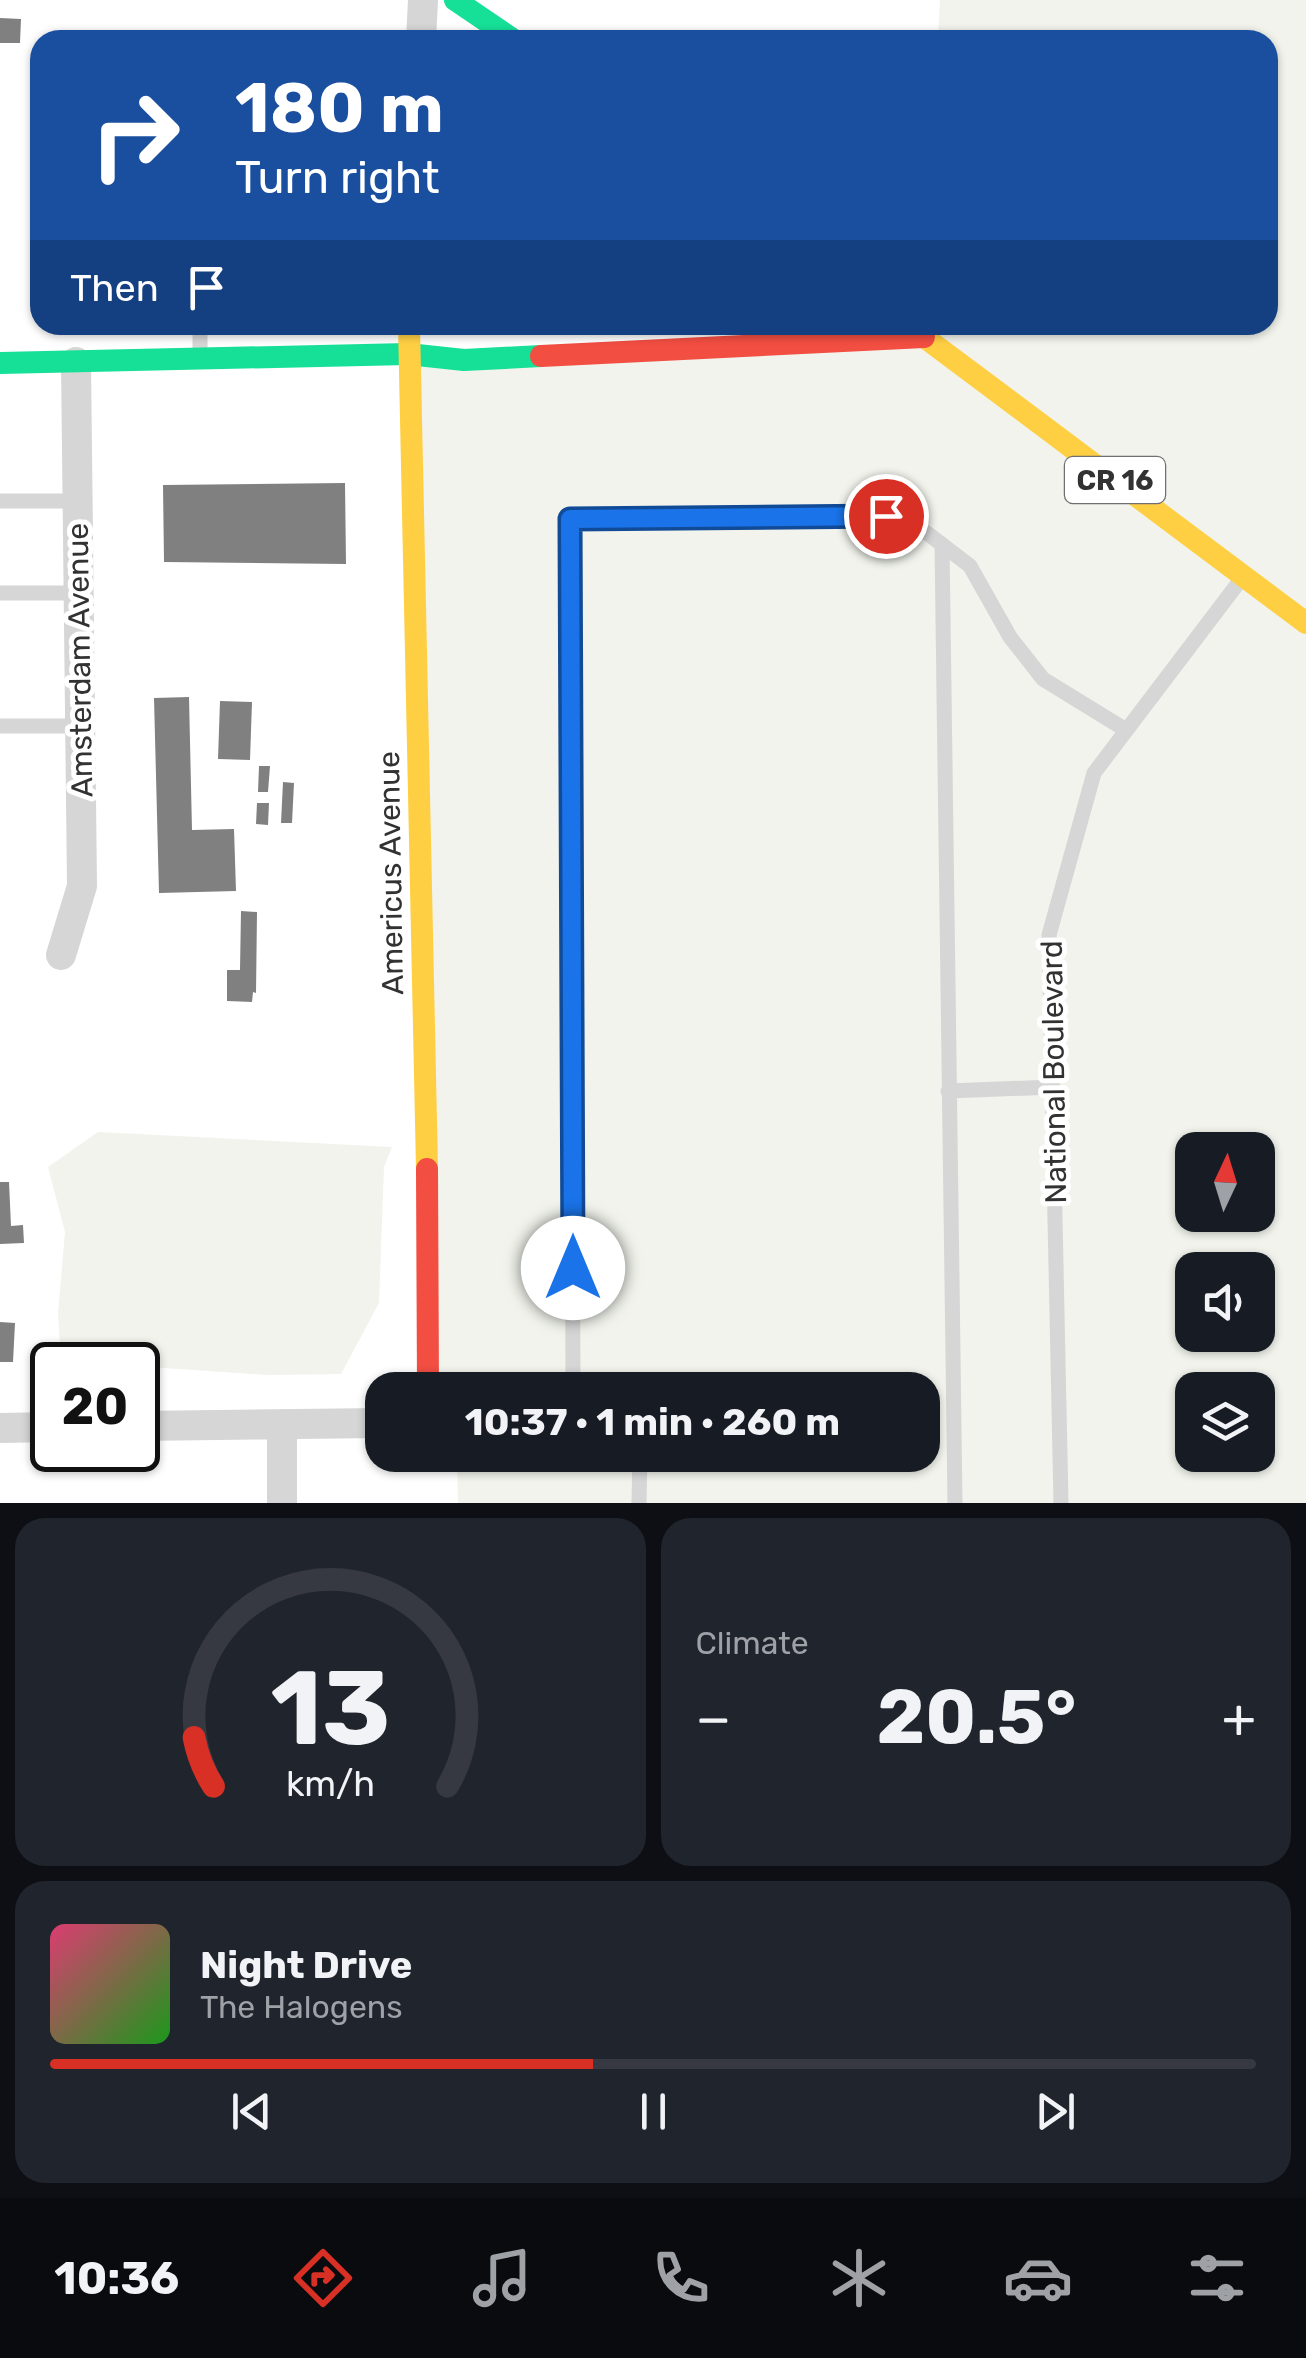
<!DOCTYPE html>
<meta charset="utf-8">
<style>
body{margin:0;font-family:Rubik,sans-serif;background:#20242c;color:#f1f3f6;height:100vh;display:flex;flex-direction:column;font-size:38px;white-space:nowrap}
*{box-sizing:border-box;margin:0}
p{font-size:32px;color:#9ea1a6}
.icon{flex:none;width:55px;height:55px;fill:none;stroke:currentColor;stroke-width:2;stroke-linecap:round;stroke-linejoin:round}
.map{position:relative;height:1503px;overflow:hidden}
.sheet{display:flex;flex-direction:column;gap:15px;padding:15px;background:#0d0f14;flex:1}
.sheet>*{flex:none}
.top-card{position:absolute;left:30px;top:30px;width:1248px;height:305px;border-radius:30px;box-shadow:0 2px 8px #0004;background:#1a4fa0;color:#fff;overflow:hidden}
.needle{width:65px;rotate:4deg}
.buttons{position:absolute;left:1175px;top:1132px;display:grid;gap:20px}
.buttons a{display:grid;place-items:center;width:100px;height:100px;border-radius:20px;background:#171b24;box-shadow:0 2px 8px #0004;font-size:50px}
.speed{position:absolute;left:30px;top:1342px;display:flex;gap:20px;font-size:50px;font-weight:700;text-align:center}
.speed>*{display:grid;place-content:center;width:130px;height:130px;border-radius:50%;background:#171b24;box-shadow:0 2px 8px #0004;line-height:1}
.speed .limit{border:5px solid #111;border-radius:15px;background:#fff;color:#111}
.pin{position:absolute;display:grid;place-items:center;width:85px;height:85px;color:#fff;margin:-42px;border:5px solid #fff;border-radius:50%;box-shadow:0 2px 10px #0007}
.me{position:absolute;width:110px;margin:-55px;rotate:0deg;stroke-linejoin:round;filter:drop-shadow(0 0 8px #0008)}
.turn{display:flex;align-items:center;gap:35px;height:210px;padding:0 40px;font-size:45px}
.turn .icon{width:130px;height:130px;stroke-width:2.5}
.turn b{display:block;font-size:70px;line-height:85px}
.then{display:flex;align-items:center;height:95px;padding:0 40px;background:#0003;gap:20px;font-size:38px}
.big{font-size:75px;font-weight:700;line-height:1.1}
.sheet .card{flex:1;display:flex;flex-direction:column;justify-content:center;gap:15px;min-width:0;padding:0 35px;border-radius:30px;background:#20242c}
.sheet .dial{align-items:center;gap:0}
.dial svg{height:260px;overflow:visible;fill:none;stroke:#363941;stroke-width:7;stroke-linecap:round;text-anchor:middle}
.dial text{fill:#f1f3f6;stroke:none}
.song{display:flex;align-items:center;gap:30px}
.cover{width:120px;height:120px;border-radius:15px;background:linear-gradient(135deg,hsl(340 70% 55%),hsl(120 70% 35%))}
.played{height:10px;border-radius:5px;background:linear-gradient(90deg,#d93025 45%,#363941 45%)}
.keys{display:flex;justify-content:space-around;direction:ltr}
.heat{display:flex;justify-content:space-between;align-items:center;font-size:55px;direction:ltr}
.sheet .tiles{flex:1;display:grid;gap:15px;grid-template-columns:1fr 1fr}
.card:last-child{grid-column:span 2}
.trip{position:absolute;left:365px;top:1372px;width:575px;height:100px;border-radius:30px;background:#171b24;box-shadow:0 2px 8px #0004;font-weight:700;line-height:100px;text-align:center}
.dock{display:flex;height:160px;justify-content:space-around;align-items:center;background:#090b0e;color:#9ea1a6}
.dock .icon{width:70px;height:70px}
.dock .selected{color:#d93025}
.dock b{font-size:45px;color:#f1f3f6}
.map>svg:first-child{display:block}
.green{fill:#f1f3ec;fill-rule:evenodd}
.building{fill:#808080}
.lines{fill:none;stroke-linecap:round;stroke-linejoin:round}
.lane{stroke:#d6d6d6;stroke-width:15}
.street{stroke:#d6d6d6;stroke-width:30}
.fast{stroke:#16e098;stroke-width:22}
.slow{stroke:#ffcf43;stroke-width:22}
.jam{stroke:#f24e42;stroke-width:22}
.route-casing{stroke:#114b97;stroke-width:25}
.route{stroke:#1a73e8;stroke-width:18}
.labels{text-anchor:middle;dominant-baseline:central;stroke-width:10;stroke-linejoin:round;paint-order:stroke}
.shield{fill:#fff;stroke:#707070;stroke-width:2.5}
.shield-label{font-size:28px;font-weight:bold;fill:#323232}
.street-label{font-size:30px;fill:#323232;stroke:#fff}
</style>
<div class="map">
<svg width="1306" height="1503" viewBox="0 0 1306 1503">
<rect width="100%" height="100%" fill="#fff"/>
<path class="green" d="M940,0H1306V1503H458L457,1455H922V1390H428L408,354L925,325H1268V40H938ZM1192,1150H1258V1215H1192ZM1192,1270H1258V1335H1192ZM1192,1390H1258V1455H1192Z
M98,1132L392,1147L384,1167L379,1303L341,1374L268,1375L61,1361L58,1314L65,1232L48,1167Z"/>
<path class="building" d="M0,18L21,19L20,43H0Z
M345,483L346,564L164,562L163,485Z
M189,697L192,830L234,829L236,891L159,893L154,698Z
M220,701L252,702L250,760L218,759Z
M259,766H270L268,792H258Z
M283,782L294,783L292,823H281Z
M257,803H269L268,825L256,824Z
M241,911L257,912L256,993L253,992L252,1002L227,1001V970H240Z
M0,1182H9L11,1226L23,1225L24,1243L0,1244Z
M0,1322L15,1323L13,1362H0Z"/>
<g class="lines">
<path class="lane" d="M200,325V355
M0,501H78
M942,544L955,1503
M0,593H79
M0,726H80
M948,1091L1053,1087
M641,1390V1385L573,1386L570,519L887,516L927,533L970,566L1010,637L1043,679L1126,730
M639,1503L640,1455
M1061,1503L1049,935L1094,773L1239,582"/>
<path class="street" d="M421,40L423,0
M61,955L82,886L76,362
M138,1426L382,1423
M0,1428L52,1427
M282,1503V1424"/>
<path class="fast" d="M455,0L514,40
M0,363L408,354L464,360L541,356"/>
<path class="slow" d="M409,325L427,1169
M908,325L1306,623"/>
<path class="jam" d="M541,356L924,337
M427,1169L428,1390"/>
</g>
<g class="lines">
<defs>
<path id="route" d="M573,1268L570,519L886,516"/>
</defs>
<use href="#route" class="route-casing"/>
<use href="#route" class="route"/>
</g>
<g class="labels">
<rect class="shield" x="1065" y="457" width="100" height="46" rx="8"/>
<g class="shield-label">
<text x="1115" y="480">CR 16</text>
</g>
<g class="street-label">
<text transform="translate(80 660) rotate(-91)">Amsterdam Avenue</text>
<text transform="translate(391 873) rotate(-91)">Americus Avenue</text>
<text transform="translate(1054 1072) rotate(-91)">National Boulevard</text>
</g>
</g>
</svg>
<div class="buttons">
<a><svg class="needle" viewBox="-14 -14 28 28"><path d="M0-13l5 13h-10z" fill="#e53935"/><path d="M0 13l5-13h-10z" fill="#9ea1a6"/></svg></a>
<a><svg class="icon" aria-label="sound" viewBox="0 0 24 24"><path d="M4 9h4l5-4v14l-5-4H4zM17 9q2 3 0 6"/></svg></a>
<a><svg class="icon" aria-label="layers" viewBox="0 0 24 24"><path d="M12 4l9 5-9 5-9-5zM3 14l9 5 9-5"/></svg></a>
</div>
<div class="speed"><div class="limit">20</div></div>
<div class="pin" style="left:886px;top:516px;background:#d93025"><svg class="icon" aria-label="arrive" viewBox="0 0 24 24"><path d="M6 21V4h12l-3 4 3 4H6"/></svg></div>
<svg class="me" style="left:573px;top:1268px" viewBox="-20 -20 40 40"><circle r="19" fill="#fff"/><path d="M0-13L10 11 0 6-10 11z" fill="#1a73e8"/></svg>
<div class="trip">10:37 · 1 min · 260 m</div>
<div class="top-card">
<div class="turn"><svg class="icon" aria-label="right" viewBox="0 0 24 24"><path d="M7 20v-9h11M14 6l5 5-5 5"/></svg><div><b>180 m</b>Turn right</div></div>
<div class="then">Then<svg class="icon" aria-label="arrive" viewBox="0 0 24 24"><path d="M6 21V4h12l-3 4 3 4H6"/></svg></div>
</div>
</div>
<section class="sheet">
<div class="tiles">
<div class="card dial"><svg viewBox="0 0 100 80">
<path d="M14 69A42 42 0 1 1 86 69"/>
<path d="M14 69A42 42 0 0 1 8 54" stroke="#d93025"/>
<text x="50" y="56" font-size="32" font-weight="700">13</text>
<text x="50" y="72" font-size="11">km/h</text>
</svg></div>
<div class="card"><p>Climate</p>
<div class="heat"><a>−</a><b class="big">20.5°</b><a>+</a></div>
</div>
<div class="card">
<div class="song"><i class="cover"></i><div><b>Night Drive</b><p>The Halogens</p></div></div>
<div class="played"></div>
<div class="keys"><svg class="icon" aria-label="previous" viewBox="0 0 24 24"><path d="M18 5L8 12l10 7zM5 5v14"/></svg><svg class="icon" aria-label="pause" viewBox="0 0 24 24"><path d="M8 5v14M16 5v14"/></svg><svg class="icon" aria-label="next" viewBox="0 0 24 24"><path d="M6 5l10 7-10 7zM19 5v14"/></svg></div>
</div>
</div>
</section>
<nav class="dock">
<b>10:36</b>
<svg class="icon selected" aria-label="directions" viewBox="0 0 24 24"><path d="M12 3l9 9-9 9-9-9zM9 14v-3h6M13 9l2 2-2 2"/></svg>
<svg class="icon" aria-label="music" viewBox="0 0 24 24"><path d="M9 18V5l10-2v13"/><circle cx="6" cy="18" r="3"/><circle cx="16" cy="16" r="3"/></svg>
<svg class="icon" aria-label="phone" viewBox="0 0 24 24"><path d="M5 4h4l2 5-3 2q2 4 5 5l2-3 5 2v4C11 20 4 13 5 4z"/></svg>
<svg class="icon" aria-label="climate" viewBox="0 0 24 24"><path d="M12 3v18M4 7l16 10M4 17L20 7"/></svg>
<svg class="icon" aria-label="car" viewBox="0 0 24 24"><path d="M5 17H2v-5l4-1 3-4h7l3 4 3 1v5h-3M9 17h6M6 11h13"/><circle cx="7" cy="17" r="2"/><circle cx="17" cy="17" r="2"/></svg>
<svg class="icon" aria-label="filters" viewBox="0 0 24 24"><path d="M4 7h16M4 17h16"/><circle cx="9" cy="7" r="2"/><circle cx="15" cy="17" r="2"/></svg>
</nav>
